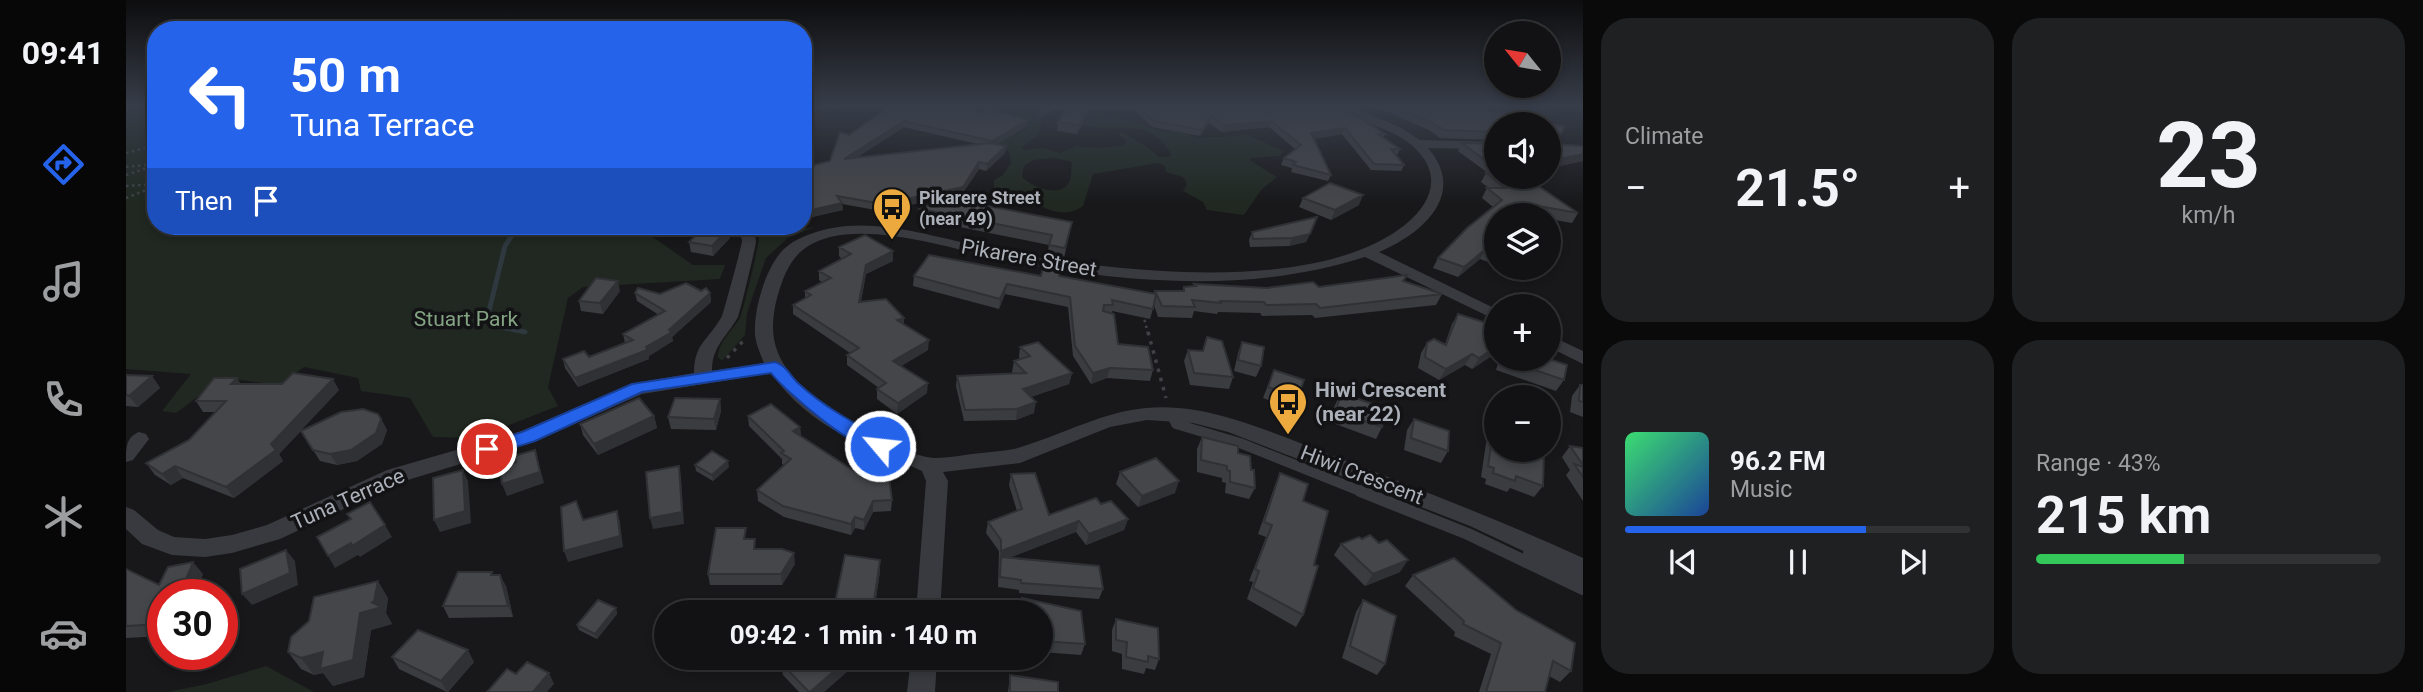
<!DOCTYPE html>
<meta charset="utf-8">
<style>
body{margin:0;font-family:Roboto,sans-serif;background:#1f2022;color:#f1f3f6;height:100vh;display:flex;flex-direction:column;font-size:26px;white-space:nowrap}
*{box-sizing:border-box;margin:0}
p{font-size:23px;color:#9c9ea0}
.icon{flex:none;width:38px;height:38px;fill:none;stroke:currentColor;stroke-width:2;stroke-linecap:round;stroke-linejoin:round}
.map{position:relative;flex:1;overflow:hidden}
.drawer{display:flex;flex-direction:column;gap:18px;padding:18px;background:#0a0a0b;width:840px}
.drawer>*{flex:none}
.hud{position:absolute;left:21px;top:21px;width:665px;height:214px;border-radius:28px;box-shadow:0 4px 10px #0003,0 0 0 2px #313234;background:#2563eb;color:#fff;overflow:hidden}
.needle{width:46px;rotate:300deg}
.tools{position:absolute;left:1358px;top:21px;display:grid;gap:14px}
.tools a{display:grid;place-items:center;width:77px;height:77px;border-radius:50%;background:#121214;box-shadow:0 4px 10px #0003,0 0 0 2px #313234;font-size:35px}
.speed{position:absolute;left:21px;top:579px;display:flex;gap:14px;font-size:35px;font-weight:700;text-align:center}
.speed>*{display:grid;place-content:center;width:91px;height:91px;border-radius:50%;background:#121214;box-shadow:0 4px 10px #0003,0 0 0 2px #313234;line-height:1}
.speed .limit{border:10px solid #d22;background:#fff;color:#111}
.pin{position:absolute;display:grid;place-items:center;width:60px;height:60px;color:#fff;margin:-30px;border:4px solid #fff;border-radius:50%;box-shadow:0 2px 7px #0007}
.me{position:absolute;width:77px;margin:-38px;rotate:298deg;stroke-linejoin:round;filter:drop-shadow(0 0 5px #0008)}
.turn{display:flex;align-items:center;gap:24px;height:147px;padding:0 28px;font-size:32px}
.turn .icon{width:91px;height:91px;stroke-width:2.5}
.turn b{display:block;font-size:49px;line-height:60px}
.then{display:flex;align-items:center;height:66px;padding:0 28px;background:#0003;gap:14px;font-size:26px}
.big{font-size:52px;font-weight:700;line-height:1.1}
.drawer .tile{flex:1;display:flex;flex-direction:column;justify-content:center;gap:10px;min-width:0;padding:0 24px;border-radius:28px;background:#1f2022}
.drawer .dial{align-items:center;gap:0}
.dial b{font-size:91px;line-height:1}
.song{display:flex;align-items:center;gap:21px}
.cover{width:84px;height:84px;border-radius:10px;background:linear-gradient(135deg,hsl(140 70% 55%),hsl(220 70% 35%))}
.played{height:7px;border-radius:4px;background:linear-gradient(90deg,#2563eb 70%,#313234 70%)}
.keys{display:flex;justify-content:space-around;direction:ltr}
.heat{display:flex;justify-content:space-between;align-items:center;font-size:38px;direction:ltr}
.charge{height:10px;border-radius:5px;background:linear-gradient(90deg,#34c759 43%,#313234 0)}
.drawer .tiles{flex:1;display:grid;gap:18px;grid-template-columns:repeat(2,1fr)}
.trip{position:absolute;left:528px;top:600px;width:399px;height:70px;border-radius:35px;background:#121214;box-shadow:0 4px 10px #0003,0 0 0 2px #313234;font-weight:700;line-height:70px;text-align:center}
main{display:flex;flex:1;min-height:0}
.tabs{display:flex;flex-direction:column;width:126px;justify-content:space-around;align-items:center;background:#070708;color:#9c9ea0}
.tabs .icon{width:49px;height:49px}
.tabs .current{color:#2563eb}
.tabs b{font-size:32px;color:#f1f3f6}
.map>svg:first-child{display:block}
.green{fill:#202821;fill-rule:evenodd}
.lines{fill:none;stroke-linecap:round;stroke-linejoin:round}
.stream{stroke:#2e383e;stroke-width:5}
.path-far1{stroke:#3f4146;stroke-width:2.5;stroke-dasharray:2.5 3.5;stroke-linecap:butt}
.path{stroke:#3f4146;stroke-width:3.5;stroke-dasharray:3.5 6;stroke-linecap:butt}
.service-far1{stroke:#393a3f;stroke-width:10}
.service{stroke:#393a3f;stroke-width:12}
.minor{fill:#393a3f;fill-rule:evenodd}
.wall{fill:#3b3c40;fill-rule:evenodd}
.shaded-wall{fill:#303134}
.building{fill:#45464a;stroke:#303134;stroke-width:2}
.route{fill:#2563eb;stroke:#184099;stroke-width:2}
.labels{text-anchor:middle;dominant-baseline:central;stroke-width:7;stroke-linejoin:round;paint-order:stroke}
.far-poi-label{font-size:18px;font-weight:bold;fill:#abb0b9;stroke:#131315;text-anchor:start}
.street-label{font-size:21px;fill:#abb0b9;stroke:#131315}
.park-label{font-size:21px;fill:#83a383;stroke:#131315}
.poi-label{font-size:21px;font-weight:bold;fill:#abb0b9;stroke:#131315;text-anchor:start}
</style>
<main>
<nav class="tabs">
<b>09:41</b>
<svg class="icon current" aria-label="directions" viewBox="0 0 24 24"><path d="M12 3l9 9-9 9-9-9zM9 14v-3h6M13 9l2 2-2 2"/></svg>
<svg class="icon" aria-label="music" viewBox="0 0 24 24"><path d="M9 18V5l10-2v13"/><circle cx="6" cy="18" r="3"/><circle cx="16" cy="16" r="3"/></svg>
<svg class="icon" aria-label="phone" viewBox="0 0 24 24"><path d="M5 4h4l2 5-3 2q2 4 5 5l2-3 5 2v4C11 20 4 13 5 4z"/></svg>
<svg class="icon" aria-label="climate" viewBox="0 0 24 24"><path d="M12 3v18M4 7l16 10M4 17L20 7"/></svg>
<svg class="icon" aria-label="car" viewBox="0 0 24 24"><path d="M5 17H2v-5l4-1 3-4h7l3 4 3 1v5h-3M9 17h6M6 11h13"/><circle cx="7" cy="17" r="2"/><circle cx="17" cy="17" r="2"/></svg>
</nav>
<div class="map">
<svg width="1457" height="692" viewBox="0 0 1457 692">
<rect width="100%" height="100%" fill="#18181a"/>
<path class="green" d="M0,107H30V226H511L567,265H599L594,279L457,287L442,298L422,387L432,406L368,431L360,428L346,438L307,437L284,398L235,391L232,378L178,367L154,385L97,378L50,413L36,411L65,374L0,369Z
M890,107L910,110L911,117L916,122L912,135L896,147L898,150L917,148L934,153L950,146L974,148L999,145L1001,141L992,134L995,132C1003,135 1028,151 1033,157H1043L1045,154C1021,112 991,137 957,124L960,119L990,116L1035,131L1051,130L1071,138L1121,135L1158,151L1154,156L1124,158L1125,161L1151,177L1135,190L1118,215L1081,210L1077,202L1057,191L1061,184L1057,177L1040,172L1039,166L1032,163L967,174L957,206C939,218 927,211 908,204C896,200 881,198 868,195V180L877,175L885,163L883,151L874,146L853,142L862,133C878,136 890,138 903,126L897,121L874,120ZM929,158L946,162C945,169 946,178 942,184C932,198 905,186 896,177L898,166L907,160Z
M689,227L663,237L640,258L621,313L619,335L596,361L592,357C593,341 606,331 614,318C617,311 634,242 633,236Z
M140,666L188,692H42L81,684Z"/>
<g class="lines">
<path class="stream" d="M392,226L379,246L361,319L370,326L399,332"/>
<path class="path-far1" d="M0,153L30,145
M0,167L28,164
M0,175L30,165
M0,186L30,184
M0,198L30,186
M639,234L666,230
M1017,314L1022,334"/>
<path class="path" d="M1022,332L1040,398
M601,358L620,338"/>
<path class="service-far1" d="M1045,413L1050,424L1114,443L1239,493"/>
<path class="service" d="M1234,491L1342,534L1457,589
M1403,553L1457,583"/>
<path class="minor" d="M928,107H1011L1006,110H933Z
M1210,107H1226L1242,113L1275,128L1294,140L1370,142V149L1302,148C1342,194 1296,234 1253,252L1370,309V320L1239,257C1123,294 1000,283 882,261C829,250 757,225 704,237C670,246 660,266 651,298C640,341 652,366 685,394C709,415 778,457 809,458C825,458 841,454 856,453C869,451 883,451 895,447C958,427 998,398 1069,410C1117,418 1164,440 1210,457C1293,489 1376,521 1457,558V579L1344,526L1102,432L1067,423L1021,420L984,427L894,463L817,472L822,481L814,612H790L800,481L796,471C737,444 686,430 645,373L516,394L410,441L275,482L154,539L106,553L79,557L46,555L16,544L0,529V507L8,510L32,530L48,537L79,539L106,535L141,525L261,470L396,431L505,384L568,373C568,343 583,340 596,316C598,311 616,245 616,241C616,237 611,230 610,226H624C626,230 630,237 630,241C630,246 614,312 612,317C600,338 586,346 586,371L638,363C633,351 628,340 629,328C629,305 641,265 658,249C669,238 686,233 701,229C753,217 811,238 862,248C972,270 1188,299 1280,224C1302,206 1315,181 1296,156C1274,127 1236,126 1210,107Z
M1423,335L1457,351V364L1423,347Z
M13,432L20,434L23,439L7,460L0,462C0,448 0,437 13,432Z
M785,658H811L809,692H781Z"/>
</g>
<path class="wall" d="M677,107H719L718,108L694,107L682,117H677Z
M763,107L901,126L871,144L880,146L879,153L860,171L853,169L836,194L755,211L716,204L717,210L677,219V193L681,192L723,135ZM778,127L851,144L730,158Z
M941,107H963L962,113L951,134L931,131L932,122Z
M1010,107H1217L1259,134L1257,138L1274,149L1271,155L1278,165L1275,171L1245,170L1216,134L1188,139L1205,175L1202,181L1165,172L1166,168L1155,165L1158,158L1169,149L1143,127L1096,132L1083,123L1074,136L1026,127L1009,111Z
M1250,107H1334L1393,121L1370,124V140L1314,138L1303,130Z
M1423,124L1436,133L1432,140H1425V144L1457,146V161L1423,168Z
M1336,143L1370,144V177L1452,213L1446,223L1423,219V215H1370V265L1354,259L1332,277L1307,268L1312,258L1367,207L1356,198L1361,188H1363L1355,182L1360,173H1362L1332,151Z
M1177,198L1233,205L1205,220L1173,207Z
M794,209L946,222L938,258L921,256L923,245L794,219Z
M1191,217L1180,242L1163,246L1124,247L1123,240L1126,232Z
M538,226H571L570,227Z
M604,238L587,256L565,252L563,242Z
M713,247L767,251V261L740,274L735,301L778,325L802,350L775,366L801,393L771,414L751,399V389L753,388L721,365V355L724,353L667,314V305L679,298V291L696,282L693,280V271L716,259L713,256Z
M1281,275L1278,282L1316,294L1310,305L1189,318L1186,315L1136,316L1134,313L1092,312L1091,314L1068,311L1066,318L1032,317L1028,305L1024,319L986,311L992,344L1027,370L1024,381L981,378L965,384L947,356L942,307L879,294L873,309L787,286L788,276H933L1028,294L1029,291H1057L1058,287L1068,286V284L1141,288L1193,287Z
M494,291L477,314L455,311L453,301Z
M575,291L584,293L585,302L546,337L547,341L523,356V359L452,387L439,368L437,359L463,357L499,343L497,334L533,315L511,301L509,293L534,294Z
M1332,314L1370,353L1346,369L1339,365L1313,380L1292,368L1295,353L1301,343L1319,344L1326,324Z
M1081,337L1107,377L1103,389L1064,385L1058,361L1062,350L1077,351Z
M1116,342L1135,366L1130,377L1108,371L1112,353Z
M894,347L946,373L943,384L905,397L908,413L890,420L838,421L830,386L831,376L888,374L886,372L888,361L894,359L893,357Z
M1373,359H1423L1438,380L1430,391L1370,370Z
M1148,370L1172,397L1166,409L1137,398Z
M0,375L26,376L34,388L12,407L0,406Z
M115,384L213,390L175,430L255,419L261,430L256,444L231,461L211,465L194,461L175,431L153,454L157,461L108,498L57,478L45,485L29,475L20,463L63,440L89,412H77L70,401Z
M1454,385H1457V417L1444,412L1446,396Z
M1215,393L1256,427L1250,439L1204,422L1209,405Z
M594,399L595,411L590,430L545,429L542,417Z
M528,416L531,428L472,455L457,435L454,424Z
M622,416L674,427L675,436L766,500L765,511L747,512L738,530L729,528L725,535L658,517L632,501L631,490L658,465L656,464V459L623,426Z
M1288,419L1322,451L1315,463L1278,450L1281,430Z
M1369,419L1417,486L1408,497L1384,488L1381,492L1359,484L1360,479L1355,477L1362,430Z
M1076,437L1112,453L1125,470L1129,488L1123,499L1099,493L1100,483L1096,482V478L1071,472V449Z
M1444,446L1457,448V501L1440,475L1444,470L1436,457Z
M569,465L603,467L587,481L570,471Z
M994,472L1049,493L1012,507L990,484Z
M1154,473L1177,501L1188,565L1177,615L1170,627L1121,599L1127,582L1123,581L1140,537L1132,534L1149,485Z
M885,474L923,515L975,504L1002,519L998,530L960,545L950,532L883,558L977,589L973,599L893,593V590L872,587L873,551L860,533L862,522L891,511L883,485Z
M622,539L630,549L669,564L656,585H584L582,574Z
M1215,544L1274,572L1239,586L1208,555Z
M0,569L33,585L77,574L74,581H81L91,592L89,595H37V636L0,638Z
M754,571L748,612H710L709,603Z
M367,575L380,586L387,617L323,618L317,606Z
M1287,575L1445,671L1434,682L1423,676L1419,692H1353L1365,654L1328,636L1329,632L1279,586Z
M188,597L262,598L260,613L266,624L245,630L238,677L207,686L197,673L188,675L175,669L162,652L183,621Z
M896,598L959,644L955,655L915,652V612H894Z
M1237,600L1259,664L1251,675L1216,658L1230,612Z
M490,608L491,614L471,639L453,630L451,625Z
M990,619L1033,659L1029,670L1020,668L1018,674L996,669V654L986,651V630Z
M266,657L348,662L322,692H321L273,669Z
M732,662L698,692H673L657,675L655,663Z
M884,675L932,692H882Z"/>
<path class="shaded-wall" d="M686,107H694L682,117L681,111Z
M926,107H928V110L911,120V116Z
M962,107H963L962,113L951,134L953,125Z
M1085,116L1083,123L1074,136L1076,130Z
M902,120L901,126L866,148V141Z
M778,121V127L718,166V159Z
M1145,121L1143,127L1096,132L1098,125Z
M1219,128L1216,134L1183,140L1185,133Z
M880,146L879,153L860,171L861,164Z
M1457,154V161L1425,168L1429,160Z
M853,162V169L836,194L755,211L756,204Z
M1237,195L1233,205L1205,220L1209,210Z
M716,203L717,210L677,219V212Z
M1407,205L1401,215H1396Z
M603,228L604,238L587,256L586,246Z
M1184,234L1180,242L1163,246L1166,238Z
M1360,249L1354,259L1332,277L1338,267Z
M767,251V261L740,274L733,312V302L740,265Z
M492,281L494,291L477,314L474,303Z
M881,284L879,294L873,309L874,299Z
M584,293L585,302L546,337L547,341L523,356V359L452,387L449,378L520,347L543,330Z
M778,318V328L771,320Z
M803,340L802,350L767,371V361Z
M1370,347V353L1346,369L1353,358Z
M1346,354L1339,365L1313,380L1320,369Z
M984,368L981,378L965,384L967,373Z
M946,373L943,384L895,400L897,389Z
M26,376L34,388L12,407L3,396Z
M111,378L118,389L105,384Z
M207,379L213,390L153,454L157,461L108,498L100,487L145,444Z
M802,383L801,393L771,414L772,403Z
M594,399L595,411L590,430L588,419Z
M910,402L908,413L890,420L891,409Z
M528,416L531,428L472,455L468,444Z
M255,419L261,430L256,444L231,461L211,465L204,454Z
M674,427L675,438L667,431Z
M409,450L418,483L381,496L376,484Z
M602,461L603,467L587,481L586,475Z
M49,466L57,478L45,485L36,474Z
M553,466L555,478L558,524L527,529L524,518Z
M337,470L342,481L345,523L314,532L308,520Z
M1053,481L1049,493L1012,507L1016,496Z
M747,501V512L738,530V520Z
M491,511L494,522L497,547L442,562L438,551Z
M729,517V528L725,535V524Z
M1002,519L998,530L960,545L963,534Z
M953,521L950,532L875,561V557L873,562L875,551Z
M259,525L266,537L234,557L232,555L209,568L202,556Z
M160,550L169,561L172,585L126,605L116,594Z
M668,553L669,564L656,585L655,574Z
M754,560V571L748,612H747Z
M1282,560L1274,572L1239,586L1247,574Z
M67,562L77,574L68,593L59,582Z
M374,575L380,586L387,617L382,606Z
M81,581L91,592L89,595H72Z
M252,581L262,598L260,613L266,624L245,630L238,677L207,686L197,673L188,675L175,658L234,613L252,608L248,602Z
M490,608L491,614L471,639L469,634Z
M342,650L348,662L321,692L315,681Z
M723,658H732V662L698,692H684Z
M423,673L428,684L421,692H407Z"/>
<path class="building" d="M677,107H686L681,111H677Z
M763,107H832L857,113L861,108L902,120L866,141L778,121L718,159L864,143L880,146L861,164L853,162L837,187L756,204L711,196L716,203L677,212V193L681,192L688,165L704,161L714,132L723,135Z
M917,107H926L911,116Z
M941,107H962L953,125L932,122Z
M1012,107H1217L1259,134H1252L1274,149H1265L1278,165L1248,164L1219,128L1185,133L1205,175L1167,165L1170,162L1158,158L1175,145L1145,121L1098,125L1085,116L1076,130L1028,121Z
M1270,107H1334L1392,115L1393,121L1422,124H1370V132L1318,130L1307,123Z
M1423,124L1438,126L1436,133H1425V144L1457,146V154L1429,160H1423Z
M1336,143L1370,144V167H1368Z
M1360,173H1370V177H1399L1452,213L1407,205L1396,215H1370V253L1360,249L1338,267L1312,258L1341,228L1376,200L1361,188H1379Z
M1204,183L1237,195L1209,210L1177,198Z
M819,198L946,222L939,248L923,245L926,235L794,209Z
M1191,217L1184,234L1166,238L1127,239L1126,232Z
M579,226H591L603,228L586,246L563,242Z
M739,235L767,251L740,265L733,302L760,299L778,318L771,320L803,340L767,361L802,383L772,403L751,389L760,383L721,355L733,348L667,305L685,295L679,291L705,278L693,271L725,254L713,247Z
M803,255L915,276L919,260L936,263L933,276L1030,294L1027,309L986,300L987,305H978L977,311L988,314L992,344L1022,347L1027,370L984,368L967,373L949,346L944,297L881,284L874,299L788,276Z
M1281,275L1277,281L1316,294L1194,308L1190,304L1140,305L1138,302L1094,301L1095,303L1066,300L1069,307L1036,306L1029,291H1058V287L1070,286L1068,284L1141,288L1187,282L1193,287Z
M470,278L492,281L474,303L453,301Z
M560,283L575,291L580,288L584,293L543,330L546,332L520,347L521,350L449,378L437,359L458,351L463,357L507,340L497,334L539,311L509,293L512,288L534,294Z
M1332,314L1370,326V347L1353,358L1346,354L1320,369L1299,357L1301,343L1308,339L1320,345Z
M1081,337L1096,341L1107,377L1068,373L1062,350L1077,351Z
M912,342L946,373L897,389L910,402L891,409L839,410L831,376L900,373L888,361L904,356L894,347Z
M1116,342L1138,347L1135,366L1112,360Z
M1377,359H1423L1441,365L1438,380Z
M1148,370L1178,380L1172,397L1142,387Z
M167,373L207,379L145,444L150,450L100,487L49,466L36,474L20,463L63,440L100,401H70L88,378H111L105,384H156Z
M0,375L26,376L3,396L0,395Z
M1454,385H1457V402L1453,401Z
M1215,393L1261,409L1256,427L1210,411Z
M513,398L528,416L468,444L454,424Z
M549,398L594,399L588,419L542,417Z
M645,404L674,427L667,431L736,476L758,475L759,479L763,478L766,500L747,501L738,520L729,517L725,524L657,506L631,490L665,459L655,453L658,451L622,416Z
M237,409L252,414L255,419L250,433L225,450L204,454L187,450L175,431L215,412Z
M1288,419L1323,431L1322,451L1285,438Z
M1369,419L1370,420V450H1407L1418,454L1417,486L1390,476L1389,481L1367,473L1368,468L1362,466Z
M1076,437L1112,446V453L1124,456L1125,470H1128L1129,488L1104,482V471L1101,470V466L1075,460Z
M1444,446L1457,448V465Z
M409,450L414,472L376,484L373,467L390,462L388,456Z
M586,451L602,461L586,475L569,465Z
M1030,458L1053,481L1016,496L994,472Z
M1448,464L1457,467V477Z
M553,466L556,512L524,518L520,472Z
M337,470L339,511L308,520L307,478Z
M909,473L923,515L970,498L975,504L985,501L1002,519L963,534L953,521L875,551V540L862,522L896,509L885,474Z
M1154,473L1182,484L1177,501L1202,511L1188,565L1192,566L1177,615L1127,588L1133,571L1129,569L1146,525L1138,522Z
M450,501L457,520L491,511L494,536L438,551L435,507Z
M244,502L259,525L226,546L225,543L202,556L191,537L225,519L221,514Z
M590,528H620L618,539H629L628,549H656L668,553L655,574H582Z
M1244,535L1253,543L1261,540L1282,560L1247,574L1215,544L1233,537L1236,539Z
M160,550L164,573L116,594L114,569Z
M719,555L754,560L747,608L709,603Z
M875,557L973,566L977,589L895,583V580L874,577Z
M1328,558L1390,610L1449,643L1445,671L1427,661L1419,692H1360L1375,643L1337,624L1338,621L1287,575Z
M67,562L59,582L81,581L72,595H37V624L0,626V569L33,585L42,567Z
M332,572H366L365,575H374L382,606H317Z
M252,581L248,602H245L256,607L234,613L227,660L194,669L197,652L175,658L162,652L165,637L183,621L188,597Z
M896,598L955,611L959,644L915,641V612H897Z
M472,600L490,608L469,634L451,625Z
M1237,600L1270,616L1259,664L1224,646Z
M990,619L1032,628L1033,659L1022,656V662L1000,657L1001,642L990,640Z
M292,630L342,650L315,681L266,657Z
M662,658H723L684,692H683L655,663Z
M401,662L423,673L407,692H361L381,669L390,674Z
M884,675L932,682V692H884Z"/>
<linearGradient id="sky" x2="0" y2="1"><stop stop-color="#0d0d0e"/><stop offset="0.52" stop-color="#373d49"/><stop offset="1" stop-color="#373d49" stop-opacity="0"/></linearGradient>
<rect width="1457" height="204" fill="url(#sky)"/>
<path class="route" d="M649,362C660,365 665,377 673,384C699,408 730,424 761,441L763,446L761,451C735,458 661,393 645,373L516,392L409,441L361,456L355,454L352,449L355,445L396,432L506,384Z"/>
<defs>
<symbol id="bus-pin" viewBox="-11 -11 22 30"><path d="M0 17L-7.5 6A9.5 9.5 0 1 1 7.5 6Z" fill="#eca93e" stroke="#131315"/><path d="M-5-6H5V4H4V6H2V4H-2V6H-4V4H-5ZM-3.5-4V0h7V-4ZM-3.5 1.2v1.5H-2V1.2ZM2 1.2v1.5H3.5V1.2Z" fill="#111"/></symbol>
</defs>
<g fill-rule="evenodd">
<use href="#bus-pin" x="744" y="185" width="44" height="60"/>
<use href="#bus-pin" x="1140" y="380" width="44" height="60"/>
</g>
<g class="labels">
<g class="far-poi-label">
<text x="793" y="197">Pikarere Street<tspan x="793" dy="21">(near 49)</tspan></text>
</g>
<g class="street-label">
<text transform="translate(903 258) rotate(10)">Pikarere Street</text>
<text transform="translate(1236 475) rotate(21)">Hiwi Crescent</text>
<text transform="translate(222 499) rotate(-24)">Tuna Terrace</text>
</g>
<g class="park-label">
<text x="340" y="319">Stuart Park</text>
</g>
<g class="poi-label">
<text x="1189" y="390">Hiwi Crescent<tspan x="1189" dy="24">(near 22)</tspan></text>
</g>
</g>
</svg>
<div class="tools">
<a><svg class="needle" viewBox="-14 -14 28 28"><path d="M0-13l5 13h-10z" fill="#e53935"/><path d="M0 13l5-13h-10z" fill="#9c9ea0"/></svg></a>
<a><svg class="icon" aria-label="sound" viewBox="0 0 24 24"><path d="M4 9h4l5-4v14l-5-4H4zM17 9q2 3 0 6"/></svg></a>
<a><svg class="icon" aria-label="layers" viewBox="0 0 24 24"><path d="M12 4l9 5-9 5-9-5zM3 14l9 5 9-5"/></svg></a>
<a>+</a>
<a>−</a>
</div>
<div class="speed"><div class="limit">30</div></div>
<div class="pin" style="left:361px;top:449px;background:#d93025"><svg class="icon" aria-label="arrive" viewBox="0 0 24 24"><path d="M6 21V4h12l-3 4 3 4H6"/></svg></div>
<svg class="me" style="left:754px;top:446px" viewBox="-20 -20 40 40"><circle r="17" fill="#2563eb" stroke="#fff" stroke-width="3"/><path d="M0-11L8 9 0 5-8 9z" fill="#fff"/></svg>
<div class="trip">09:42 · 1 min · 140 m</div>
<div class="hud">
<div class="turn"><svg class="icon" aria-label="left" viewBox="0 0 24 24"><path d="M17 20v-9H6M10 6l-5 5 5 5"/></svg><div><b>50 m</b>Tuna Terrace</div></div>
<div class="then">Then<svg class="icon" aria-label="arrive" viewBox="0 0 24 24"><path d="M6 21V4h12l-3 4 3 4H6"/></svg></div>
</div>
</div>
<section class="drawer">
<div class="tiles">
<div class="tile"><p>Climate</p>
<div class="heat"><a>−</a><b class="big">21.5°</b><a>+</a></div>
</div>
<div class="tile dial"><b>23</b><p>km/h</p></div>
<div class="tile">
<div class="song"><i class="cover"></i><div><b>96.2 FM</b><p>Music</p></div></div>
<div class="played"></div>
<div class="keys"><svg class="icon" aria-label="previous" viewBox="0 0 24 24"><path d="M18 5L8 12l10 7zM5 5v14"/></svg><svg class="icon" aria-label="pause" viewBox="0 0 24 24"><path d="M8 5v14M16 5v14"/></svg><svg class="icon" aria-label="next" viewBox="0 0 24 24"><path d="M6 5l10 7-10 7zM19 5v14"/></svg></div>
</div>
<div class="tile"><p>Range · 43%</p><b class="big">215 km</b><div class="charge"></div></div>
</div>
</section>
</main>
